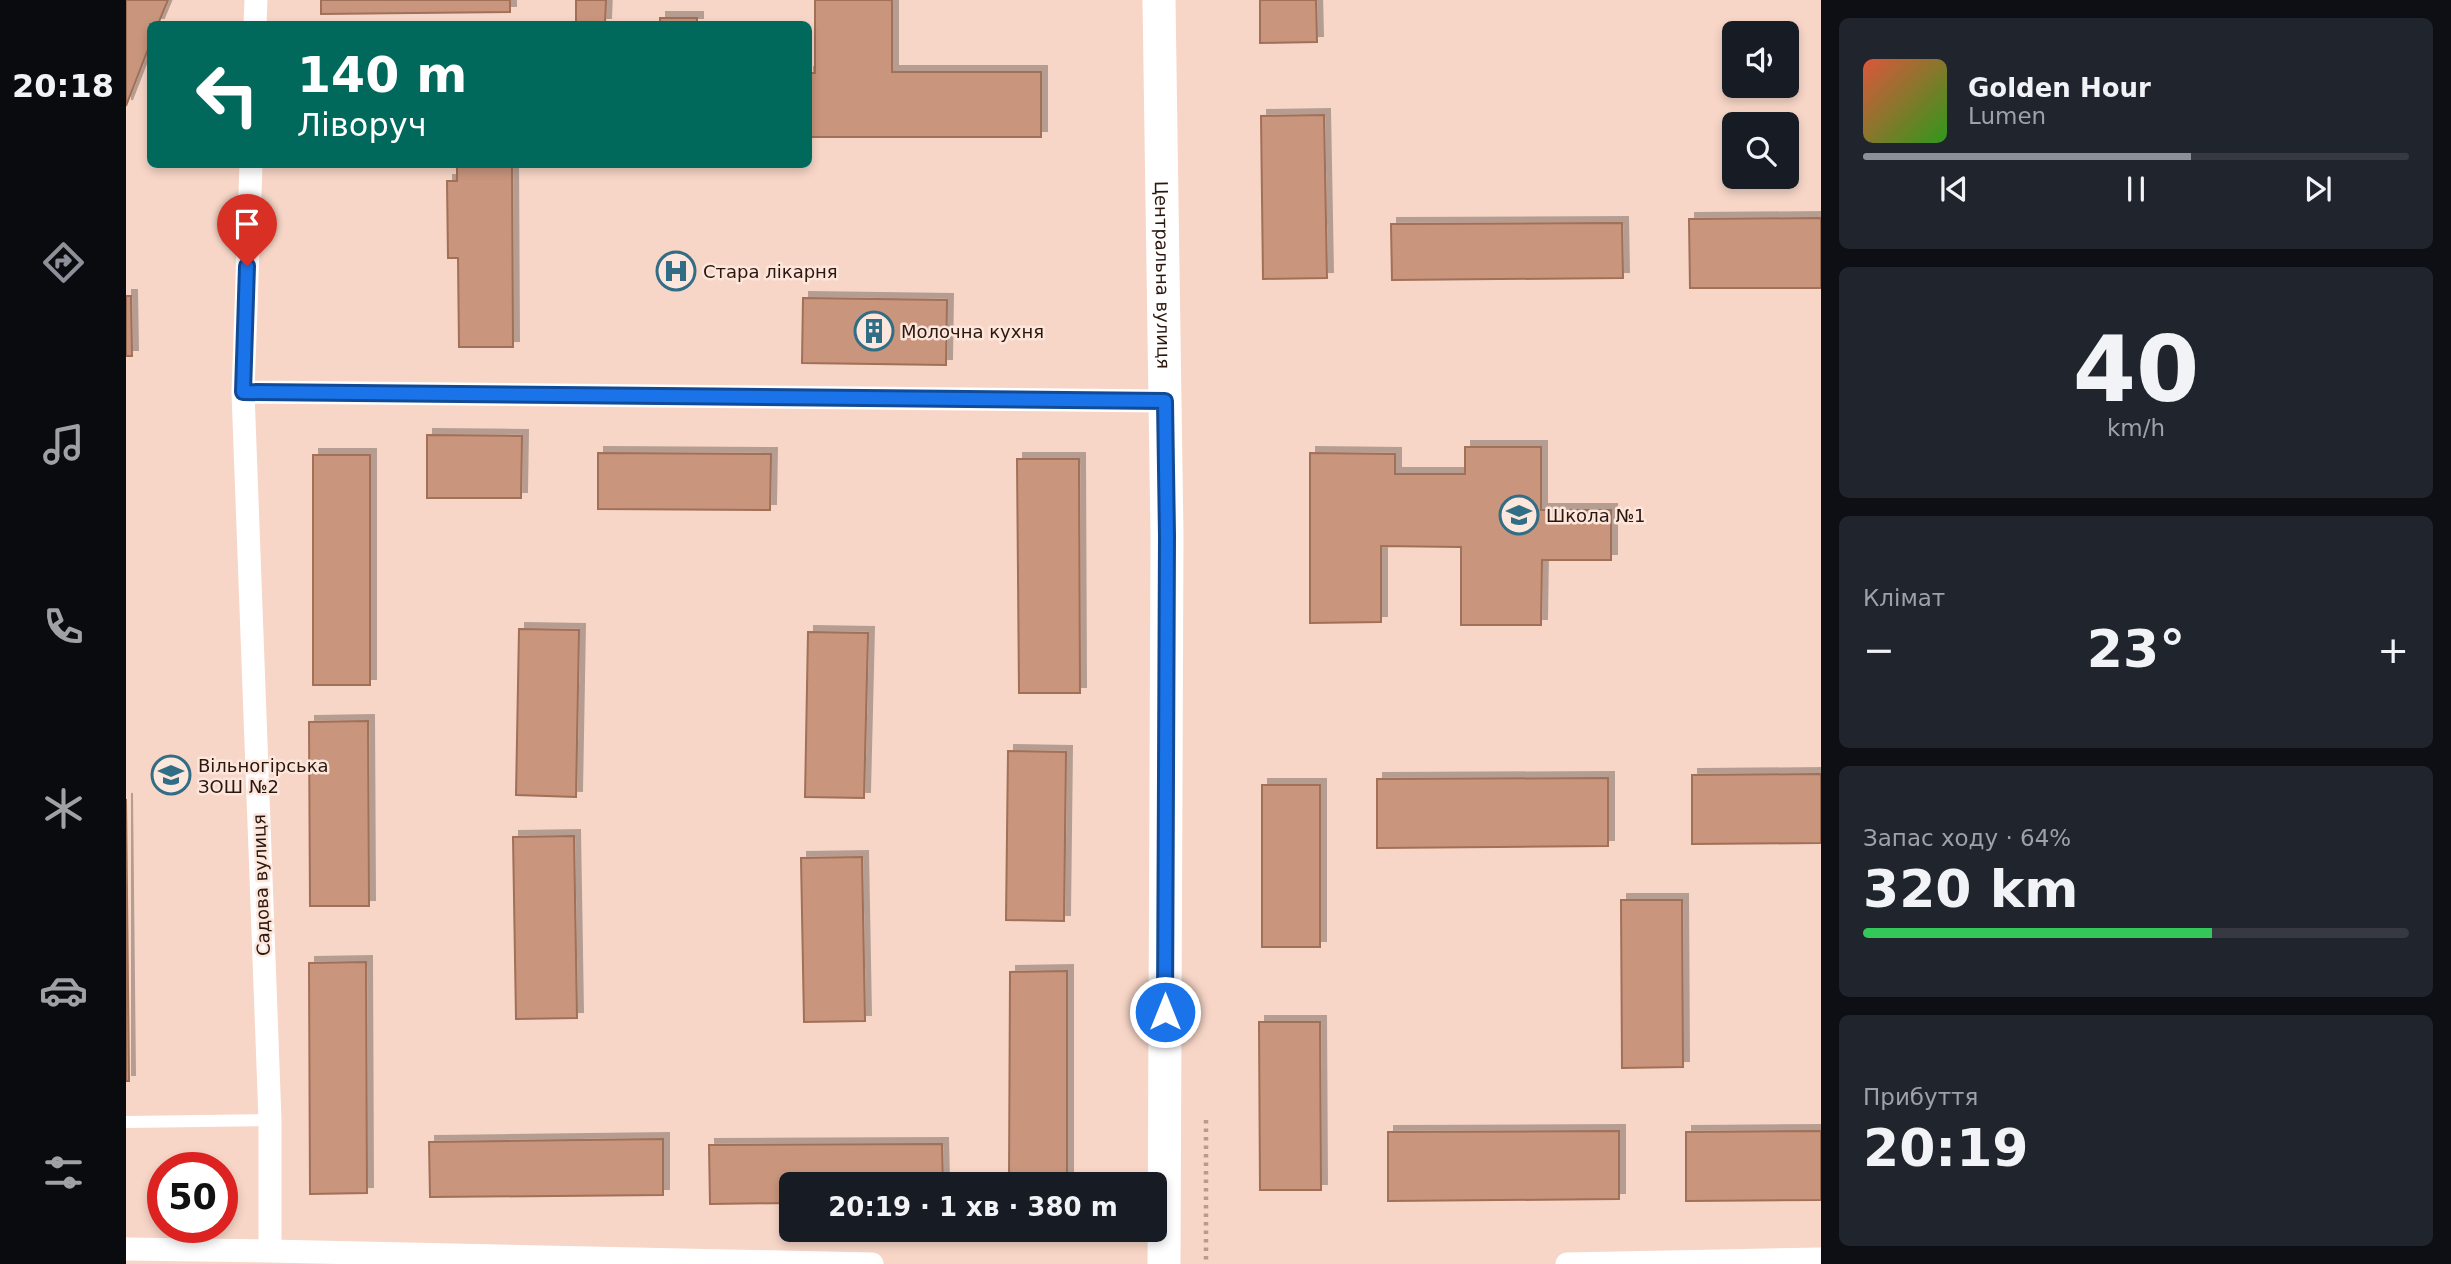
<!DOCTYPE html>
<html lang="uk">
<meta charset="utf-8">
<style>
body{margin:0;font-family:"DejaVu Sans",sans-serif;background:#20242c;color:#f1f3f6;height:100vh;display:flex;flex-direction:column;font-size:26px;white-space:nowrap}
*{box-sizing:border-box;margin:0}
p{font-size:23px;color:#9ea1a6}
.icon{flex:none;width:38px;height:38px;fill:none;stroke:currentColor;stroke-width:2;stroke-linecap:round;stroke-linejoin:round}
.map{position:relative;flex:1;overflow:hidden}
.side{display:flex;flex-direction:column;gap:18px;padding:18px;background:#0d0f14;width:630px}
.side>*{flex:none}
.banner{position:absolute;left:21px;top:21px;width:665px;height:147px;border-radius:10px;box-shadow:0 4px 10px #0003;background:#00695c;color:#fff;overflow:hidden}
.tools{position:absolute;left:1596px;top:21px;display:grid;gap:14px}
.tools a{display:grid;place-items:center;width:77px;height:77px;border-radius:10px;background:#171b24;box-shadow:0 4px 10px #0003;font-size:35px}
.speed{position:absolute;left:21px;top:1152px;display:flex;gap:14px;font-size:35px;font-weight:700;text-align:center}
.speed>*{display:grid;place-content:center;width:91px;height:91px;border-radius:50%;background:#171b24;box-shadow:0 4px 10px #0003;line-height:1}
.speed .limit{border:10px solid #d22;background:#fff;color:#111}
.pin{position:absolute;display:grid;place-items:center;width:60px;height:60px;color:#fff;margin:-72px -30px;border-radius:50% 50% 50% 0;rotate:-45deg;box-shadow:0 0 7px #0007}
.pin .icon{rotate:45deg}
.me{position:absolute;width:77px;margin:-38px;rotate:0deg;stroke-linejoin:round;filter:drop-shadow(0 0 5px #0008)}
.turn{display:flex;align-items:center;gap:24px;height:147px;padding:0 35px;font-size:32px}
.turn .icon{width:91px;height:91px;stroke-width:2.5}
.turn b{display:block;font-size:49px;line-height:60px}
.big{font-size:52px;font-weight:600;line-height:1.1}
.side .card{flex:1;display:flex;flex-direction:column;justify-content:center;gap:10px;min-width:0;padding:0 24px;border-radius:10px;background:#20242c}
.side .dial{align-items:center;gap:0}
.dial b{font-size:91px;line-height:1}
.song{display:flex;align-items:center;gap:21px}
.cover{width:84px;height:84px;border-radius:10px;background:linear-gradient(135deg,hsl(10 70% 55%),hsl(110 70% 35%))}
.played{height:7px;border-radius:4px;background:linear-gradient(90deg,#8c9099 60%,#363941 60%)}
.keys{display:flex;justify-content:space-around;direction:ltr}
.heat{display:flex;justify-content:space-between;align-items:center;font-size:38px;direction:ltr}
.charge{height:10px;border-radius:5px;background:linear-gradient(90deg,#34c759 64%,#363941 0)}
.trip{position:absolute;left:653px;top:1172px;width:388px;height:70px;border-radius:10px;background:#171b24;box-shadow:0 4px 10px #0003;font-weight:600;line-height:70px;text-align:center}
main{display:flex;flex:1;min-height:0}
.menu{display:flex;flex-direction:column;width:126px;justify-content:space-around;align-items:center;background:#090b0e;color:#9ea1a6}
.menu .icon{width:49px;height:49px}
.menu .active{color:#8c9099}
.menu b{font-size:32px;color:#f1f3f6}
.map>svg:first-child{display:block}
.building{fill:#c9957d;stroke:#a06f58;stroke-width:2;filter:url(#shadow)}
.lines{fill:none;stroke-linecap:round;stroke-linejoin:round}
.path{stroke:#b89b8e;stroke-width:4.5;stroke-dasharray:3.5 5;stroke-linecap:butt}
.lane{stroke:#fff;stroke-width:12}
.street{stroke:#fff;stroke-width:23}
.secondary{stroke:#fff;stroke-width:33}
.route-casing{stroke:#114b97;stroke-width:18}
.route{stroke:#1a73e8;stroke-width:12}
.labels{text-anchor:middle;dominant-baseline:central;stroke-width:5;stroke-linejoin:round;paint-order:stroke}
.poi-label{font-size:18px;fill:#2b170e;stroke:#fde6dc;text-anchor:start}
.street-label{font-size:18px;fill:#2b170e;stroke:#fde6dc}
</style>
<main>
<nav class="menu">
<b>20:18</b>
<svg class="icon active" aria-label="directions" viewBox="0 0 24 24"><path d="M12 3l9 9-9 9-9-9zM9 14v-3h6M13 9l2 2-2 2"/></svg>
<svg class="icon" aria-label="music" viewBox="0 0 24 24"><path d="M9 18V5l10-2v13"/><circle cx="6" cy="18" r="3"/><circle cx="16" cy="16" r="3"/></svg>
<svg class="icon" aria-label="phone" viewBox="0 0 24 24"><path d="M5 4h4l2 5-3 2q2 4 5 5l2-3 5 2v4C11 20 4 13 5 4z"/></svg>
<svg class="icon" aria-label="climate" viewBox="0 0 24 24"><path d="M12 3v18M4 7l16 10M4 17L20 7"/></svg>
<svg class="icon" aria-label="car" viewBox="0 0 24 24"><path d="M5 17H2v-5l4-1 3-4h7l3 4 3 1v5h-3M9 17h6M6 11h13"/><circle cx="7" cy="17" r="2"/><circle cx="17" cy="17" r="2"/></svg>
<svg class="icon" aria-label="filters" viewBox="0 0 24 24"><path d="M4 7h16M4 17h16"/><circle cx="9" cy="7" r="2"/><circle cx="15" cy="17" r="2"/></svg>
</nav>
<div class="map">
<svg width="1695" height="1264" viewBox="0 0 1695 1264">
<defs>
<filter id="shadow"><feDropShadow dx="6" dy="-6" stdDeviation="0" flood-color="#0004"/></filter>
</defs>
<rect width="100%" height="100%" fill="#f7d6c7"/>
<path class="building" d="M0,0H42L32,24H24V44L0,106Z
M195,0H384V12L195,14Z
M450,0H480L479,24H450Z
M689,0H766V72H915V137H682V73H689Z
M1134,0H1190L1191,42L1134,43Z
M534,18H571V24H534Z
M1198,115L1201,278L1137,279L1135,116Z
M331,164H386L387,347H333L332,258H322L321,181H331Z
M1695,218V288H1564L1563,219Z
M1496,223L1497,278L1266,280L1265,224Z
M0,296H5L6,356H0Z
M677,298L821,300L820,365L676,363Z
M301,435L396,436L395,498H301Z
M1339,447H1415V510H1485V560H1416L1415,625H1335V547L1255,546V622L1184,623V453L1269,454V474H1339Z
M472,453L645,454L644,510L472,509Z
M187,455H244V685H187Z
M891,459H953L954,693H893Z
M393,629L453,630L450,797L390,795Z
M682,632L742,633L738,798L679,797Z
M242,721L243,906H184L183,722Z
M882,751L940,752L938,921L880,920Z
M1695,774V843L1566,844V775Z
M1482,778V846L1251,848V779Z
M1136,785H1194V947H1136Z
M0,799L3,1081H0Z
M448,836L451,1018L390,1019L387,837Z
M736,857L739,1021L678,1022L675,858Z
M1495,900H1556L1557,1067L1496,1068Z
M240,962L241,1193L184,1194L183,963Z
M941,971V1185H883L884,972Z
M1133,1022H1194L1195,1190H1134Z
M1493,1131V1199L1262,1201V1132Z
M1695,1131V1200L1560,1201V1132Z
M537,1139V1195L304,1197L303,1142Z
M816,1144L817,1185H665V1203L584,1204L583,1145Z"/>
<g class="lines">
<path class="path" d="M1080,1120V1264"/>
<path class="lane" d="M0,1122L144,1120"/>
<path class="street" d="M129,24L130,0
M117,392L1039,401
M0,1249L144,1251V1120L117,392L125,164
M144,1251L746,1264
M1441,1264L1695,1259"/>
<path class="secondary" id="s1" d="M1033,0L1041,536L1038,1264"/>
</g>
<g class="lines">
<defs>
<path id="route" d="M121,266L117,392L1039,401L1041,536L1039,1012"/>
</defs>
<use href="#route" class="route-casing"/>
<use href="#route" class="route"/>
</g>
<defs>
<symbol id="hospital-ring" viewBox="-11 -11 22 22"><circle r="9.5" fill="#fde6dc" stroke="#316d84" stroke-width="1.5"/><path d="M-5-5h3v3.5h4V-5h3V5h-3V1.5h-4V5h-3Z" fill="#316d84"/></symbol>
<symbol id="building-ring" viewBox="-11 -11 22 22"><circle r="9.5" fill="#fde6dc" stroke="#316d84" stroke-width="1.5"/><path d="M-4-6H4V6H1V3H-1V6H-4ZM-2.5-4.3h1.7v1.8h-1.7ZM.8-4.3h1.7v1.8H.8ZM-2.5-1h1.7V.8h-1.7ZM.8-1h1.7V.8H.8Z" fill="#316d84"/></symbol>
<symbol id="school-ring" viewBox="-11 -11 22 22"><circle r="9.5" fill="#fde6dc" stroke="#316d84" stroke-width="1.5"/><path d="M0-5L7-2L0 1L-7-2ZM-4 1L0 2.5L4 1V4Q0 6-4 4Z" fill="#316d84"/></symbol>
</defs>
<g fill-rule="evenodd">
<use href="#hospital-ring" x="528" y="249" width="44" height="44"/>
<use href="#building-ring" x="726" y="309" width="44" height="44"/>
<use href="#school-ring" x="1371" y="493" width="44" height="44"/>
<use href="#school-ring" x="23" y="753" width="44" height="44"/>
</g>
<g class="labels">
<g class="poi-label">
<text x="577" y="271">Стара лікарня</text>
<text x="775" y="331">Молочна кухня</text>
<text x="1420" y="515">Школа №1</text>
<text x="72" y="765">Вільногірська<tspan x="72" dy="21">ЗОШ №2</tspan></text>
</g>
<g class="street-label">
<text stroke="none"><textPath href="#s1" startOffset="275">Центральна вулиця</textPath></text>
<text transform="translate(135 885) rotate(-92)">Садова вулиця</text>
</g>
</g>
</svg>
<div class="tools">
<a><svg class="icon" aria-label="sound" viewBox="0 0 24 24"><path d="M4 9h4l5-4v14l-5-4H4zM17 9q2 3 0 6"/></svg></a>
<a><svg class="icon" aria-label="search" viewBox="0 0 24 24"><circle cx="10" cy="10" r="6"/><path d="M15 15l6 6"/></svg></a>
</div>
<div class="speed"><div class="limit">50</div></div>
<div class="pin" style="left:121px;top:266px;background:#d93025"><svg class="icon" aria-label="arrive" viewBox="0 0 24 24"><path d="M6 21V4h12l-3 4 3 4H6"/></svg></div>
<svg class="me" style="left:1039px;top:1012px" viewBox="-20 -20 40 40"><circle r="17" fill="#1a73e8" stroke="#fff" stroke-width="3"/><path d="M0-11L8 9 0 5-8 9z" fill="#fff"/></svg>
<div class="trip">20:19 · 1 хв · 380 m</div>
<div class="banner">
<div class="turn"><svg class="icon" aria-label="left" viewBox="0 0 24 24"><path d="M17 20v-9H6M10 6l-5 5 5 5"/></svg><div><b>140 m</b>Ліворуч</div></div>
</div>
</div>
<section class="side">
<div class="card">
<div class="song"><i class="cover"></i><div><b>Golden Hour</b><p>Lumen</p></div></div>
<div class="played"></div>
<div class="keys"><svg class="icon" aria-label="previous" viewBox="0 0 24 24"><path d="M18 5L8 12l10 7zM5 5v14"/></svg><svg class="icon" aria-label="pause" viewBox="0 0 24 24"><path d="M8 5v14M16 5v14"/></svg><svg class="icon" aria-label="next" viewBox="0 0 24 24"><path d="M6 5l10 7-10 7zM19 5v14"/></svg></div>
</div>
<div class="card dial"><b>40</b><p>km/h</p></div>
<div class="card"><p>Клімат</p>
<div class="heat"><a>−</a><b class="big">23°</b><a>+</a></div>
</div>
<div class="card"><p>Запас ходу · 64%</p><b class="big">320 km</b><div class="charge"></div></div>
<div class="card"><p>Прибуття</p><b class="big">20:19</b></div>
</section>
</main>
